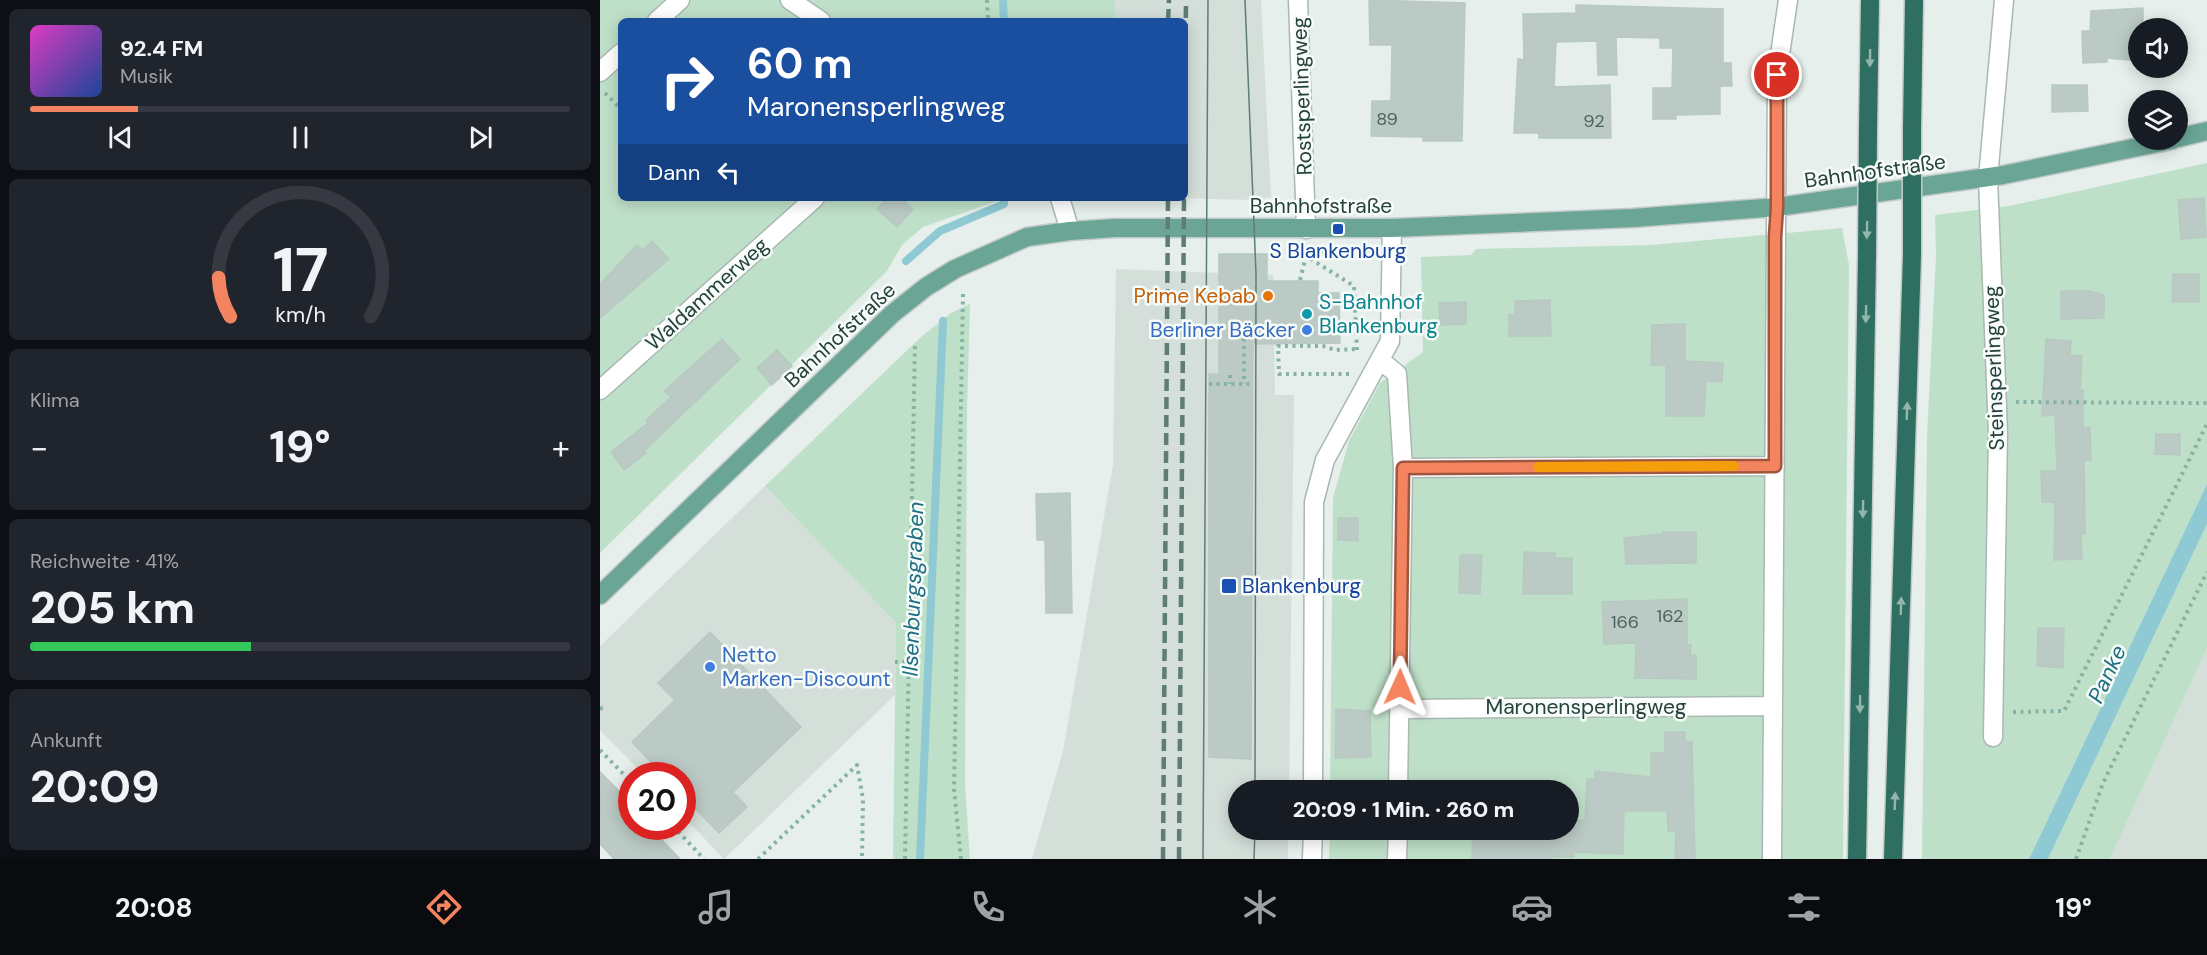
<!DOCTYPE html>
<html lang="de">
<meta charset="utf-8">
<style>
body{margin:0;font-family:"DM Sans",sans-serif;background:#20242c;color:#f1f3f6;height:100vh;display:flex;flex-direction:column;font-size:22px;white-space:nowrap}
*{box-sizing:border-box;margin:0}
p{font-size:20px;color:#9ea1a6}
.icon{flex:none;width:33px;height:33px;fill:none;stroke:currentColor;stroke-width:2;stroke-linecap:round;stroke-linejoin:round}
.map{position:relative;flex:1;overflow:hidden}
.drawer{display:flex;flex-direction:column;gap:9px;padding:9px;background:#0d0f14;width:600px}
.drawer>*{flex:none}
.guide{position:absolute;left:18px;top:18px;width:570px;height:183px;border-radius:9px;box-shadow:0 3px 15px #0003;background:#1a4fa0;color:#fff;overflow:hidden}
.buttons{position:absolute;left:1528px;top:18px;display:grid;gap:12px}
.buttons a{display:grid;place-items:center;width:60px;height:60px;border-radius:50%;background:#171b24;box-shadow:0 3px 15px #0003;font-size:30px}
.speed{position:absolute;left:18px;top:762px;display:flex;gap:12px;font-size:30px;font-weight:700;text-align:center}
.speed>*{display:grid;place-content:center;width:78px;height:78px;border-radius:50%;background:#171b24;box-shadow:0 3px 15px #0003;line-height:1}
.speed .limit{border:9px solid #d22;background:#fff;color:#111}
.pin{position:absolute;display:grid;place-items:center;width:51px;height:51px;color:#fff;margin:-26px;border:3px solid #fff;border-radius:50%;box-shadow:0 2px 6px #0007}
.me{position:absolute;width:66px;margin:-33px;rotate:1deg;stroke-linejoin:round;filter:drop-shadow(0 0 4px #0008)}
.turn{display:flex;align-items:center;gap:21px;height:126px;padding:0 30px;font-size:27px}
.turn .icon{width:78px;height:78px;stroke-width:2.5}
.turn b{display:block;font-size:42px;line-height:51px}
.then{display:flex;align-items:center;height:57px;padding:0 30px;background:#0003;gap:12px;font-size:22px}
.big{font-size:45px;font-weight:800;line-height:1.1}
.drawer .tile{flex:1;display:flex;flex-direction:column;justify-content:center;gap:9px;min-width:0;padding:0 21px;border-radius:9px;background:#20242c}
.drawer .dial{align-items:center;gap:0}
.dial svg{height:156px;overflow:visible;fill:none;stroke:#363941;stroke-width:7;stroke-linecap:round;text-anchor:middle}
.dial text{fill:#f1f3f6;stroke:none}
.song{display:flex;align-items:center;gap:18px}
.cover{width:72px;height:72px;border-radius:9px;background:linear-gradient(135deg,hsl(310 70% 55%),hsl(220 70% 35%))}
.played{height:6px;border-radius:3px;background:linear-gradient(90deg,#f4845f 20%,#363941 20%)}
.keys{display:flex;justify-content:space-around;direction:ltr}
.heat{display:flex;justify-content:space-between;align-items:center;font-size:33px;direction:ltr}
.charge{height:9px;border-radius:4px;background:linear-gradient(90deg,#34c759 41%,#363941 0)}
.trip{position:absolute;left:628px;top:780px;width:351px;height:60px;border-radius:30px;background:#171b24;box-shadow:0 3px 15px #0003;font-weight:800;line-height:60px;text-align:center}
.menu{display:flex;height:96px;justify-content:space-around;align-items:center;background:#090b0e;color:#9ea1a6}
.menu .icon{width:42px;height:42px}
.menu .active{color:#f4845f}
.menu b{font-size:27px;color:#f1f3f6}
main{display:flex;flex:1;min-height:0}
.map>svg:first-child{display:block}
.built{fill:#d4dfda}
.green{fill:#bfe0c8}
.water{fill:#8ec9d4}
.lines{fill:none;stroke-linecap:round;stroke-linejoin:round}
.stream{stroke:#8ec9d4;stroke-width:8}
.building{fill:#bbcac4;stroke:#b8c9c2;stroke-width:1.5}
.minor-casing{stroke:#a8b8b2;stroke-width:21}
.major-casing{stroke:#c2cac8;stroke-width:21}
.highway-casing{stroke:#c2cac8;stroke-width:21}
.path{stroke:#86b3a5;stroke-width:4;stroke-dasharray:3 4.5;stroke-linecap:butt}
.minor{stroke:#fff;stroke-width:18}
.major{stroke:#6aa596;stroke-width:18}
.highway{stroke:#2f6f62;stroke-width:18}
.tram{stroke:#5f7d75;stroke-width:1.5}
.rail{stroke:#5f7d75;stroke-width:4.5;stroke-dasharray:12 6;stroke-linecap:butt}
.highway-bridge-casing{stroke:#c2cac8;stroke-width:21;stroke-linecap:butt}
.highway-bridge{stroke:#2f6f62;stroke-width:18}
.oneway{fill:#93b5ae}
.route-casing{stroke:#9f563e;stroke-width:15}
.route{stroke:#f4845f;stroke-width:10}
.slow{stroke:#f59e0b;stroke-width:10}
.transit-dot{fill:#1a4fb4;stroke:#f7fbf9;stroke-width:2}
.food-dot{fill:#e8710a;stroke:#f7fbf9;stroke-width:2}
.culture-dot{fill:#0f9aa8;stroke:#f7fbf9;stroke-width:2}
.shop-dot{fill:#3f7fe0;stroke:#f7fbf9;stroke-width:2}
.labels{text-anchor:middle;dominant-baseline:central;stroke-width:5;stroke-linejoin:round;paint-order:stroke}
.number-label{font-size:18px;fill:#4a645c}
.street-label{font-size:21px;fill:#24423a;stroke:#f7fbf9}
.transit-label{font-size:21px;fill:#164399;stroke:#f7fbf9}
.food-label{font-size:21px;fill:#c56008;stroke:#f7fbf9;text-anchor:end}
.culture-label{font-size:21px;fill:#0d838f;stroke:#f7fbf9;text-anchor:start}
.shop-label{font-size:21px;fill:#366cbe;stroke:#f7fbf9;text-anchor:end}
.water-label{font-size:22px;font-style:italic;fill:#1c6f80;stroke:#f7fbf9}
</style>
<main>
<section class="drawer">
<div class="tile">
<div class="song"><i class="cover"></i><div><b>92.4 FM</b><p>Musik</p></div></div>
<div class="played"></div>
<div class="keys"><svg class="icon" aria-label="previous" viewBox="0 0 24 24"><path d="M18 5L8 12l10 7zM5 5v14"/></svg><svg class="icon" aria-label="pause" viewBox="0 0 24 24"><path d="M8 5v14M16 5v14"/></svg><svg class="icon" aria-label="next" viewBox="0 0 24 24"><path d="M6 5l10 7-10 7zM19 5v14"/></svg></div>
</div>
<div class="tile dial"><svg viewBox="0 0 100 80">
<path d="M14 69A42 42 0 1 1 86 69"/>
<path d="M14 69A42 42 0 0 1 8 49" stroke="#f4845f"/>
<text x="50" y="56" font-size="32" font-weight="700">17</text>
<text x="50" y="72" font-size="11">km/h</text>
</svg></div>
<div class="tile"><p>Klima</p>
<div class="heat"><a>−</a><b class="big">19°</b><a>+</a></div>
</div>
<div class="tile"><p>Reichweite · 41%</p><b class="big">205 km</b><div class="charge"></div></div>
<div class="tile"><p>Ankunft</p><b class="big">20:09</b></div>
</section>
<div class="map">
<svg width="1607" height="859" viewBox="0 0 1607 859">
<rect width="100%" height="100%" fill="#e6efeb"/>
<path class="built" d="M516,0H661L671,197L654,200L574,198H585V21H514Z
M516,269L673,275L675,395H694L689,790H639V830H688V859H432L463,751L513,465Z
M165,486L296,623L295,695L124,859L83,816L82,776L44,775L0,730V646Z
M1607,648V859H1510Z"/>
<path class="green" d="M0,0H516L514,21H21V198H397V201L323,227L302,245L287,271L0,553Z
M1607,163V484L1429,859H1322L1327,436L1336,255L1335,215L1409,206Z
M1242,228L1249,265L1243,859H729L730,830H969V790H730L733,498L749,441L780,383L823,352L821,257L871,255L876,249L1051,245Z
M370,304L367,409L365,786L370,859H293L296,623L165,486L321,337L351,313Z
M1607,524V648L1510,859H1448Z"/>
<path class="water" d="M1607,484V524L1448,859H1429Z"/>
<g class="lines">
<path class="stream" d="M403,0L404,21
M306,261L340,231L404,204V198
M320,859L343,321"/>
</g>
<path class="building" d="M769,0L865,3L862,141H823V137L771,136L772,101H791L792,45H770Z
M976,5L1123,9V63H1131L1132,86H1120V114L1076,115V119H1053V88H1072L1073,48H1060V38L1016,37L1017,75H998L997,41L956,42L954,87L1010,85L1011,138H939V133H914L918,59L924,60L923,14L976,13Z
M1543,8V28H1539V61L1507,58V62L1483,63L1482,31H1490L1491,11Z
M1452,85H1487L1488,111L1452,112Z
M287,198H301L313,209L297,227L277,209Z
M1604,198L1606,237L1581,239L1578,200Z
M52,241L69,259L0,318V284L37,245L43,250Z
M619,254H667V281H718V293H739L740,343L653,344L651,759L609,757V374H619Z
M1573,274H1599V302H1572Z
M1461,291H1489L1504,295V318L1461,319Z
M950,300L951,336H909V315L915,314V301Z
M866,302V324L840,325L839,303Z
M1085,324V361L1123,363L1122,382L1106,381L1104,416H1066V365H1051L1052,325Z
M122,339L140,359L44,451L46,453L24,470L11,452L48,423L46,420L71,397L64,391Z
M1446,339L1471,341L1470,355L1482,356L1480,390H1483V428L1490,427L1491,460H1484L1485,534L1481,535L1482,559L1454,560L1455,502H1442L1441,471H1457L1455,415L1442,416Z
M177,350L192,366L172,385L157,368Z
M1556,434H1580V455L1555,454Z
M470,493L472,613H446L445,540H437L436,494Z
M738,518H758V541L738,540Z
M1063,532H1096V563L1026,564L1024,538L1063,534Z
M924,552L955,553V558H972V594H923Z
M860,555H882L880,594L859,593Z
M1087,599V645H1091L1090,655H1096V679L1035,678L1036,643L1004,644L1002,602Z
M1438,628H1464L1463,668L1437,666Z
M110,632L201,727L133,792L147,807L119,833L82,795V776H64L32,742L75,700L58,683Z
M736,709L770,711L771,757L735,758Z
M1065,732H1085V741L1092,742L1095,859H1075L1076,831H1068L1067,811H1024L1023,854L974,852V857H952V859H872L873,830H969V820H985L987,779H995V771L1051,777V753H1065Z
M0,772L32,804V826H74L61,839L80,859H14L0,844Z"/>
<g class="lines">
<defs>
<path id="minor" d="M190,0L221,21
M698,0L706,229
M57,21L80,0
M0,72L21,53
M460,198L470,231
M780,360L797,374L803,468L798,790
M0,390L215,198
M803,468L1175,466
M800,709L1172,706
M1393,737L1398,433L1388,178L1404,0
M713,790L714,502L725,460L790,341L792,228
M712,859L713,830
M797,859L798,830
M1172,859L1177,75L1188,0"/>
<path id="major" d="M1578,138L1607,131
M0,595L292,314L326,287L355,269L427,237L470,231L515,228H792L1033,218L1177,207L1403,175L1572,140"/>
<path id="highway" d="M1312,129L1314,0
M1268,130L1270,0
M1257,859L1267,256
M1293,859L1312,255"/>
</defs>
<use href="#minor" class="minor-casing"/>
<use href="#major" class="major-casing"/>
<use href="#highway" class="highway-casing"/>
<path class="path" d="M387,0L388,21
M5,93L21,109
M699,252H733
M700,280L706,256L754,286L757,350
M644,331V384
M749,374H679L678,346H723L735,350L756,349
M630,375V384
M609,384H651
M1416,402L1607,403
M295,662H310
M0,708L7,710
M1413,712L1464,711L1607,424
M0,750L32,783
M73,826L104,859
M158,859L257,765L263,799L262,859
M305,859L315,344
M361,859L354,789L363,294
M1476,859L1503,783L1607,572"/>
<use href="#minor" class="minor"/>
<use href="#major" class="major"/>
<use href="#highway" class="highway"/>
<path class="tram" d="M645,0L656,274L655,790
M603,859L608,0
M654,859L655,830"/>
<path class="rail" d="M568,21L569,0
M585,90L586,0
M563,859L568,198
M579,859L584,198"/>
<defs>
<path id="highway-bridge" d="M1312,129V255
M1267,256L1268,130"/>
</defs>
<use href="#highway-bridge" class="highway-bridge-casing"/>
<use href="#highway-bridge" class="highway-bridge"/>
</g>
<defs><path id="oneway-solid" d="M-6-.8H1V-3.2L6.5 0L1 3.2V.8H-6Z" transform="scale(1.5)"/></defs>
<g class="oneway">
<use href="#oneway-solid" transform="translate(1270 58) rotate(91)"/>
<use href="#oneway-solid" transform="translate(1267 230) rotate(91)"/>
<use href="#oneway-solid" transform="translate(1266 314) rotate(91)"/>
<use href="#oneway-solid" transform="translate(1307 411) rotate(-88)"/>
<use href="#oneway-solid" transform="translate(1263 509) rotate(91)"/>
<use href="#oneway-solid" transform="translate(1301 606) rotate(-88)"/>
<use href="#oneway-solid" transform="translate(1260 704) rotate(91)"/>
<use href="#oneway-solid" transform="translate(1295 801) rotate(-88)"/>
</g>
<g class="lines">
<defs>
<path id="route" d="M800,687L803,468L1175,466V237L1177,207V75"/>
</defs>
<use href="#route" class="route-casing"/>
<use href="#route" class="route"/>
<path class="slow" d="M938,467L1134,466"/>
</g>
<g class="transit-dot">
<rect x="732" y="223" width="12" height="12" rx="3"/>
<rect x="621" y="578" width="16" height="16" rx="3"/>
</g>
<circle class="food-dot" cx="668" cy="296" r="6"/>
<circle class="culture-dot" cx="707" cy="314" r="6"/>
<g class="shop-dot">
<circle cx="707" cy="330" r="6"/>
<circle cx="110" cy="667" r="6"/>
</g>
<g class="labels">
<g class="number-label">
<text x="787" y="119">89</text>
<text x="994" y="121">92</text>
<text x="1070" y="616">162</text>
<text x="1025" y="622">166</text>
</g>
<g class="street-label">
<text transform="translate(702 96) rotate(-92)">Rostsperlingweg</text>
<text transform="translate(1275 171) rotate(-8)">Bahnhofstraße</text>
<text x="721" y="206">Bahnhofstraße</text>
<text transform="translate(107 294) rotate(-42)">Waldammerweg</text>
<text transform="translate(240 335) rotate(-43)">Bahnhofstraße</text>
<text transform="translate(1394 368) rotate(-92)">Steinsperlingweg</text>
<text x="986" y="707">Maronensperlingweg</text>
</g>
<g class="transit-label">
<text x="738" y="251">S Blankenburg</text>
<text x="642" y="586" text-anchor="start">Blankenburg</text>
</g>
<g class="food-label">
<text x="656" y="296">Prime Kebab</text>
</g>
<g class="culture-label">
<text x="719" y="302">S-Bahnhof<tspan x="719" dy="24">Blankenburg</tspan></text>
</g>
<g class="shop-label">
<text x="695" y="330">Berliner Bäcker</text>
<text x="122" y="655" text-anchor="start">Netto<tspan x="122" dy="24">Marken-Discount</tspan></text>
</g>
<g class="water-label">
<text transform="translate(313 589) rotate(-88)">Ilsenburgsgraben</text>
<text transform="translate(1507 674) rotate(-65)">Panke</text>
</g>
</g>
</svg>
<div class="buttons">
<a><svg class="icon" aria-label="sound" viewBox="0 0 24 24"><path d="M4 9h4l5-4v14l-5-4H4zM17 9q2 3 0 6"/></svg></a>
<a><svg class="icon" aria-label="layers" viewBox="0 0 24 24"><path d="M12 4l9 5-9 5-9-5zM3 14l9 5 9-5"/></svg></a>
</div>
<div class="speed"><div class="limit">20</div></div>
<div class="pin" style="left:1177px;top:75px;background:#d93025"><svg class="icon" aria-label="arrive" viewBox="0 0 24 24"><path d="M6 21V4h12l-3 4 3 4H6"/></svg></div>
<svg class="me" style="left:800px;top:687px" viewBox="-20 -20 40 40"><path d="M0-17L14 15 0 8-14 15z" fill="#f4845f" stroke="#fff" stroke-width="4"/></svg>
<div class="trip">20:09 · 1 Min. · 260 m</div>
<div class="guide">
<div class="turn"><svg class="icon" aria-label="right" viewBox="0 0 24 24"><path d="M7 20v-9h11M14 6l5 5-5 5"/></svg><div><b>60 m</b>Maronensperlingweg</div></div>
<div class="then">Dann<svg class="icon" aria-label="left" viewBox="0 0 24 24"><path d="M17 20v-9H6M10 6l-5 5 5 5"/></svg></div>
</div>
</div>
</main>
<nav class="menu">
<b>20:08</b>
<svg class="icon active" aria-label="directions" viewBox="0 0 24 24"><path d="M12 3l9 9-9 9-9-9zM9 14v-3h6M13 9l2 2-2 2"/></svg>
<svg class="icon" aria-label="music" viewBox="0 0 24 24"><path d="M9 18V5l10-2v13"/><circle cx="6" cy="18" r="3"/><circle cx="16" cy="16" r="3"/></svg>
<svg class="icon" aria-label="phone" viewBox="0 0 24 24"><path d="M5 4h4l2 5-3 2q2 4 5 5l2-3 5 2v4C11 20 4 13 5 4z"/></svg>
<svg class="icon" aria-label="climate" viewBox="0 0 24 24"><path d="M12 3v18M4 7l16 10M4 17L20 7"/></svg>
<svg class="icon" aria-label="car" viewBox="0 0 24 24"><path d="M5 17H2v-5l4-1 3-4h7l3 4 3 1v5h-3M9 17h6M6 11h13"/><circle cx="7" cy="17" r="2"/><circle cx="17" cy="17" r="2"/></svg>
<svg class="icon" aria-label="filters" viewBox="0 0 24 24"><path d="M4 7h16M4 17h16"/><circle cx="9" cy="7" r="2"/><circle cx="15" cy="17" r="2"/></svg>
<b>19°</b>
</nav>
